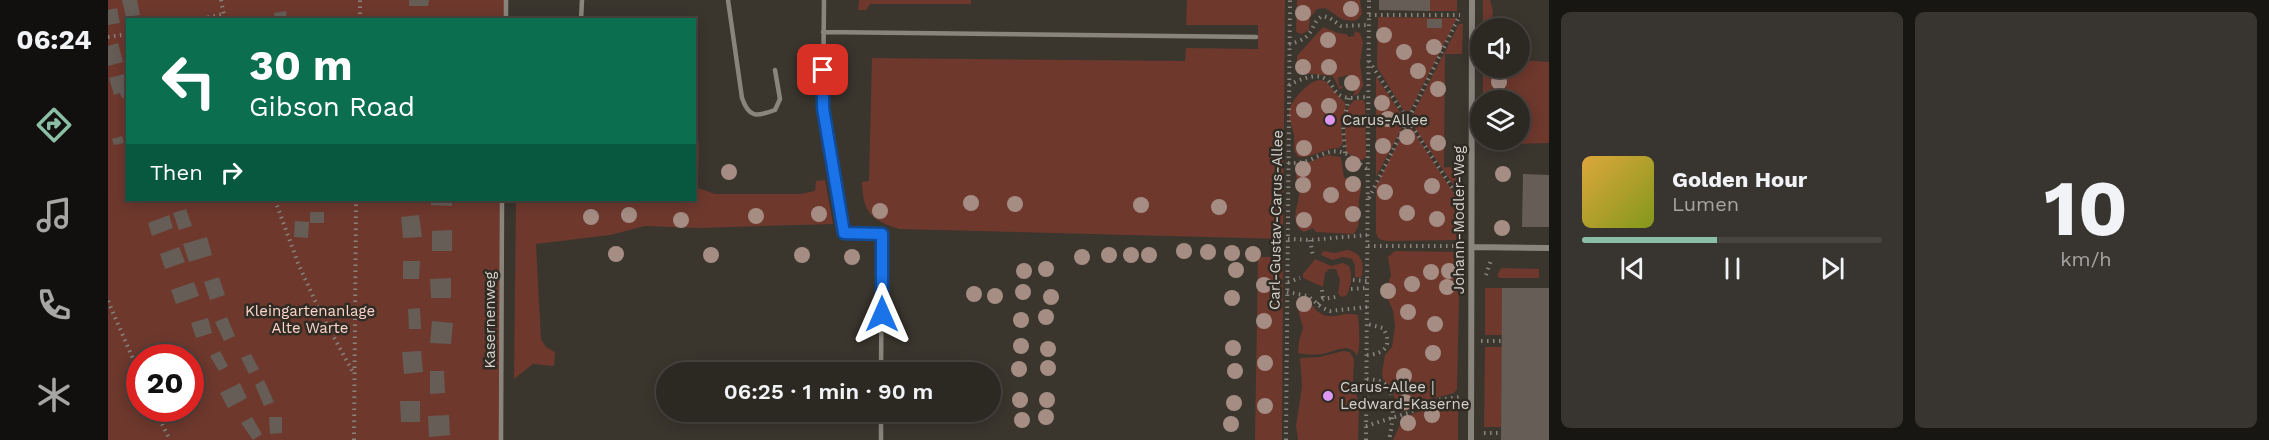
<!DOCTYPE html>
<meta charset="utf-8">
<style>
body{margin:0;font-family:"Work Sans",sans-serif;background:#38342f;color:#f1f3f6;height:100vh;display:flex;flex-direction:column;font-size:22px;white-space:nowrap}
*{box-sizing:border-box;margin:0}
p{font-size:20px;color:#a6a6a5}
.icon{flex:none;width:33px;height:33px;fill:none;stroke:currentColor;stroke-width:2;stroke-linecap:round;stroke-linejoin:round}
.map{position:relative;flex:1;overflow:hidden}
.drawer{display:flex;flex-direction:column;gap:12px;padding:12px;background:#181613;width:720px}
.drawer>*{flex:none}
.top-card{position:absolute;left:18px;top:18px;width:570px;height:183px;border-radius:0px;box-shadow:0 3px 15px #0003,0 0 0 2px #484440;background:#0b6e4f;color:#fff;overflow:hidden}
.buttons{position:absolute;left:1362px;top:18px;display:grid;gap:12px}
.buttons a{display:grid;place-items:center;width:60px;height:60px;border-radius:50%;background:#2c2822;box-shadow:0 3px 15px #0003,0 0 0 2px #484440;font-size:30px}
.speed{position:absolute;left:18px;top:344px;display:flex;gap:12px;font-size:30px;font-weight:700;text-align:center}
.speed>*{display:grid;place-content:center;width:78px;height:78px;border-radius:50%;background:#2c2822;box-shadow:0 3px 15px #0003,0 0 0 2px #484440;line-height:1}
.speed .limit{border:9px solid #d22;background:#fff;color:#111}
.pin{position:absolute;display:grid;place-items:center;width:51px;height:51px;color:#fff;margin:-26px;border-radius:12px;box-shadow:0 3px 9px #0006}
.me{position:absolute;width:66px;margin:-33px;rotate:0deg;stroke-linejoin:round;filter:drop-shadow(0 0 4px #0008)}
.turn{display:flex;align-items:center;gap:21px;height:126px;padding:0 24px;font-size:27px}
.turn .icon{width:78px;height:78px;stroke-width:2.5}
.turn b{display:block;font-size:42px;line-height:51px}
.then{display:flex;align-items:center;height:57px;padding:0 24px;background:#0003;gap:12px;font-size:22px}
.drawer .tile{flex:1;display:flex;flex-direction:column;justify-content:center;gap:9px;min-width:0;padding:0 21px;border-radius:9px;background:#38342f}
.drawer .dial{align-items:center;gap:0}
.dial b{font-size:78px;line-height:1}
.song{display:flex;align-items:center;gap:18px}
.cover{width:72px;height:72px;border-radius:9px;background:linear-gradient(135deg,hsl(40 70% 55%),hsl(70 70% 35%))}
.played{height:6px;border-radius:3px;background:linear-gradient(90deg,#8abfa5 45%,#484440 45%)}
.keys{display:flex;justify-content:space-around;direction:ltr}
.drawer .tiles{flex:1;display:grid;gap:12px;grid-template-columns:repeat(2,1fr)}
.trip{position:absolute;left:548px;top:362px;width:345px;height:60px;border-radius:30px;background:#2c2822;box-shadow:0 3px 15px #0003,0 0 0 2px #484440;font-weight:600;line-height:60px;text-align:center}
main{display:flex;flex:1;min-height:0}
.dock{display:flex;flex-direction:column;width:108px;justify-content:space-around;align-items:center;background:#12100e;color:#a6a6a5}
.dock .icon{width:42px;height:42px}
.dock .active{color:#8abfa5}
.dock b{font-size:27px;color:#f1f3f6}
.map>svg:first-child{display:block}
.green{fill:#6e382d;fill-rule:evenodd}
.building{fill:#665d57}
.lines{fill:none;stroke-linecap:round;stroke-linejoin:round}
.path{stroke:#87847d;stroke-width:4;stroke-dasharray:1.5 4.5;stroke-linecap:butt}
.lane{stroke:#8a857c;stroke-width:4.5}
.street{stroke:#8a857c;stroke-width:6}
.tree{fill:#a58d84}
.route-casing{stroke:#114b97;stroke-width:15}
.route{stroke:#1a73e8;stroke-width:10}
.poi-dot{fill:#de98f2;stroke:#302c24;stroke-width:2}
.labels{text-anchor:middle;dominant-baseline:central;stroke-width:5;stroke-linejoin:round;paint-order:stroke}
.poi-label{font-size:15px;fill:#d5d2cd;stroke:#302c24;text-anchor:start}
.street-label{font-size:15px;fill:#d5d2cd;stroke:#302c24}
.park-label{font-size:15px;fill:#fcd4cb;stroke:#302c24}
</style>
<main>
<nav class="dock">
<b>06:24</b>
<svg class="icon active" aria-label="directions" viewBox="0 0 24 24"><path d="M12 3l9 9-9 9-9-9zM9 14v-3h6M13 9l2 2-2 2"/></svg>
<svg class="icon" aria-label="music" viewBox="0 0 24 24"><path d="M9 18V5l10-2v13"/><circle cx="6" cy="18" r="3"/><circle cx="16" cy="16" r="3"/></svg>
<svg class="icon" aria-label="phone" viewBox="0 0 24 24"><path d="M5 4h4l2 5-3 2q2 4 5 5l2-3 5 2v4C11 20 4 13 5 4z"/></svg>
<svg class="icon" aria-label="climate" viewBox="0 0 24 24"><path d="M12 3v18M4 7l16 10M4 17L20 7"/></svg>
</nav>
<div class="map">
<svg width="1441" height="440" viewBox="0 0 1441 440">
<rect width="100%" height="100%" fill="#3a362e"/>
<path class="green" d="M0,0H397V19L20,20V200H394L392,440H0ZM32,357H82V408H32Z
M751,0H863V4H762L758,10H750Z
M1079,0H1177L1175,239L791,229C763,220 755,213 754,182L761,181L764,58L1077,61L1078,48L1150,49V25H1078Z
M1189,0H1252L1254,14L1249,20C1232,23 1230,15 1217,8L1209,9L1202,18L1201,30L1194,34L1188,32Z
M1322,0H1349V11H1322Z
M1375,0H1382C1387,13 1384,16 1382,28H1375Z
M1270,17L1349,18L1302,111H1296L1269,67Z
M1351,24H1355L1354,54H1337L1336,167L1353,168V196L1306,127L1309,121L1305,114Z
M1215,27L1230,33L1238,34L1241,37L1246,36L1247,31L1252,33L1255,42L1252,63L1255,86L1250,94L1245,96L1248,89L1243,85L1240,75L1230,78L1231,85L1235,87L1232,90L1225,76L1194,73L1193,68L1189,67V56Z
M1412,60L1441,62V143L1379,145L1376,140H1412V100H1375V68H1412Z
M1268,76L1293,114L1290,121L1294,128L1268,177Z
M1212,80L1217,81L1237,103L1238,107L1233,126L1235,143L1231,148C1216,148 1204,159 1190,157C1184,150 1187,144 1186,135C1185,127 1180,120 1181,112C1182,101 1201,80 1212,80Z
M1247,100H1255L1257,104L1258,157L1254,160L1247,159L1238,152C1238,137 1232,110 1247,100Z
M1297,129H1304L1352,203V240L1278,241L1271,239L1268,233V186Z
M587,141L591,142L590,188L607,194H692L707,191L708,181L717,180L725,224L590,228L537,226L502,235L428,244L433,339L438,347L447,352L446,366L425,364L406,379L408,200H586Z
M1219,155L1233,157L1236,178L1252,180C1255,192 1250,195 1251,205C1251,215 1253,227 1245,234L1208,232L1205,228L1196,232C1179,222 1192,206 1191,191C1191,182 1186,176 1188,167Z
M1239,250C1254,252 1257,265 1253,278L1247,277V265L1244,259L1235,257L1224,260L1213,255L1215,251L1227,253Z
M1287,251L1352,252L1349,389L1346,393L1322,399L1294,412L1288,407L1285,389L1275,379L1274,373L1277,355L1284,347L1287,326L1285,311L1279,296V287L1283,275L1280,257Z
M1150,257H1175L1174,440H1147Z
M1207,259L1223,266L1235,263L1241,266C1245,275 1243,288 1238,296L1233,297L1230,293L1232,280L1228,269H1221L1217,273L1215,287L1195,278V274Z
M1393,268L1431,269V278H1392L1389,276Z
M1377,288H1394V335H1377Z
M1194,297C1204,300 1205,311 1216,315C1228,319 1238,311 1250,315C1251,323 1253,349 1249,356C1241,341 1227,352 1214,354C1206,355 1198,355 1190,353L1191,341L1195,328L1188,302Z
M1377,347H1394L1393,427H1376Z
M1235,351L1242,352L1246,359L1245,381L1251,406L1250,440H1190L1188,426L1194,387L1192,358L1212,357Z
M1336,401L1350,404V440H1285L1295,418Z"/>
<path class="building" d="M14,0H29L32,15L18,17Z
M301,0H321L320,6H301Z
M1271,0H1322V11L1271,10Z
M9,8L12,23L0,25V10Z
M178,11L179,20H167L166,13Z
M1319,19H1334V28H1319Z
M10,43L15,62L0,66V46Z
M20,73V96L14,98L12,93L6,95L1,78Z
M14,136L16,143L6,145L4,139Z
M1415,174L1441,175V227H1414Z
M323,200H344V206L323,205Z
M78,209L84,226L71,230L65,213Z
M202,212H216V223H202Z
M61,215L65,228L44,236L40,223Z
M311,215L314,237L295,238L293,217Z
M187,221L201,222L200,238L186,237Z
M344,230V251H324V231Z
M99,237L104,255L81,262L75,244Z
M71,247L77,262L57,269L52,254Z
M295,261H312L311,279H295Z
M111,277L117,295L102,300L96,282Z
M343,278V298H323L322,279Z
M86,282L91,296L68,304L63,290Z
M1394,288H1441V440H1393Z
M312,308L313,329H301L300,309Z
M119,317L127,336L116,341L107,322Z
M100,318L104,333L88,338L83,323Z
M324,321L345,323L343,344L322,343Z
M112,351L120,366L111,371L102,356Z
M313,351L315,372L296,374L294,352Z
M143,354L151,369L141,374L133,358Z
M322,371H336L337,393L322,394Z
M156,380L166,402L156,406L147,385Z
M132,383L139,398L120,408L112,393Z
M292,401H312V422H293Z
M341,415L342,435L321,437L320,416Z
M144,417L154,434L145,440L133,423Z
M161,417H174V433L162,434Z"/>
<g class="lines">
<path class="path" d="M113,0L117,20
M1261,15H1352
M88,20L115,14
M252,20V0
M0,37L20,34
M1181,44C1210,38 1201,22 1215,16L1222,18L1233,26L1261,25
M1261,61L1351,198
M1181,85C1193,79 1212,70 1222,83C1226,88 1228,95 1236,97C1243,99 1253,97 1260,97
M1237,153L1235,126L1241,97
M1180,163C1185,163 1190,163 1195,162C1208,159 1221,147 1236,153C1241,154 1253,165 1259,169
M1261,198L1350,19
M167,200L190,263L212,312L246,374
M1180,239L1202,240L1259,235
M1202,240L1205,256
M1260,246H1351
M1378,275L1383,260
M1245,280L1259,281
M1180,282L1192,278
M1243,289L1259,288
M1214,290L1215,299
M1179,292L1200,296L1213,307L1222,311L1259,307
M0,301L32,375
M1210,304L1215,299L1228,297
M1373,341H1394
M1259,355C1277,354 1285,345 1275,328L1259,324
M1259,379C1265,380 1272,380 1277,384C1289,394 1284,427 1281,440
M46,408L62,440
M1258,426L1300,413L1329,400L1352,397
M1376,433H1393
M246,440L248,200
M1178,440L1182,0
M1258,440L1261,0"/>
<path class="lane" d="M620,0L634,98C641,118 648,117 667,110L672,99L667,70
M716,0L715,108L736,233L774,234L773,372
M398,20V0
M473,20L474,0
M715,32L1148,37
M393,440L394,200
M773,440V411"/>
<path class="street" d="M1364,247L1441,248
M1363,440L1364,0"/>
</g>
<g class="tree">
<circle cx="1243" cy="9" r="8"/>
<circle cx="1195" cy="13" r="8"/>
<circle cx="1276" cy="35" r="8"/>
<circle cx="1220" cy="40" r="8"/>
<circle cx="1326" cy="47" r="8"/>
<circle cx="1296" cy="52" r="8"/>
<circle cx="1195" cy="67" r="8"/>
<circle cx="1221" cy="67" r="8"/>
<circle cx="1310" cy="71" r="8"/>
<circle cx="1391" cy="82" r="8"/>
<circle cx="1244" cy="83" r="8"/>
<circle cx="1330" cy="89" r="8"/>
<circle cx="1274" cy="103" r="8"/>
<circle cx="1221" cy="106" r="8"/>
<circle cx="1196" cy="110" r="8"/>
<circle cx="1280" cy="119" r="8"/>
<circle cx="1299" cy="137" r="8"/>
<circle cx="1330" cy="143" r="8"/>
<circle cx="1275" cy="146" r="8"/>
<circle cx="1196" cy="148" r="8"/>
<circle cx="1245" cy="164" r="8"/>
<circle cx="1195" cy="169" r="8"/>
<circle cx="621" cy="172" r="8"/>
<circle cx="1395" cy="174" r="8"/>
<circle cx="1245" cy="184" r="8"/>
<circle cx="1195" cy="185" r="8"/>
<circle cx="1324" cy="186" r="8"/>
<circle cx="1277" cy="192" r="8"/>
<circle cx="1223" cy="195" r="8"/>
<circle cx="863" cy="203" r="8"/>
<circle cx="907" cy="204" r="8"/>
<circle cx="1033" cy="205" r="8"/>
<circle cx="1111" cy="207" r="8"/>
<circle cx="772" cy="211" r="8"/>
<circle cx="1299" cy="213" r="8"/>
<circle cx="711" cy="214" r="8"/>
<circle cx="1245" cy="214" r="8"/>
<circle cx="521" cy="215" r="8"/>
<circle cx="648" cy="216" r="8"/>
<circle cx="483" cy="217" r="8"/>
<circle cx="1329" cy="219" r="8"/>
<circle cx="573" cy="220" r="8"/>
<circle cx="1196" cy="220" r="8"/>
<circle cx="1394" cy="228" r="8"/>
<circle cx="1076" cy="251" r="8"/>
<circle cx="1100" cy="252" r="8"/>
<circle cx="1124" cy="253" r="8"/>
<circle cx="508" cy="254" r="8"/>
<circle cx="1145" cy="254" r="8"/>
<circle cx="603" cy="255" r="8"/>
<circle cx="694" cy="255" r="8"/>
<circle cx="1001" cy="255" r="8"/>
<circle cx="1023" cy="255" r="8"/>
<circle cx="1041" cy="255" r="8"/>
<circle cx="744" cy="257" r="8"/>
<circle cx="974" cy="257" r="8"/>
<circle cx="938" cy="269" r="8"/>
<circle cx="1128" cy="270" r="8"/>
<circle cx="916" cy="271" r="8"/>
<circle cx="1341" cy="271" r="8"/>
<circle cx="1323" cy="272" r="8"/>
<circle cx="1304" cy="284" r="8"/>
<circle cx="1156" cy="285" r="8"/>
<circle cx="1339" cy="287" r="8"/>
<circle cx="1280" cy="291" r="8"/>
<circle cx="915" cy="292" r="8"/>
<circle cx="866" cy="294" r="8"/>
<circle cx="887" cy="296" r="8"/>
<circle cx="943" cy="297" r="8"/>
<circle cx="1124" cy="298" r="8"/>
<circle cx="1196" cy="304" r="8"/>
<circle cx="1300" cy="312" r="8"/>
<circle cx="938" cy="317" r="8"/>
<circle cx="913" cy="320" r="8"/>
<circle cx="1156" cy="321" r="8"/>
<circle cx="1327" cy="324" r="8"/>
<circle cx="913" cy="346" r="8"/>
<circle cx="1125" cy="348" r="8"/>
<circle cx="940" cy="349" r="8"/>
<circle cx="1325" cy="353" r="8"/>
<circle cx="1157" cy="363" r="8"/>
<circle cx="940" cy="368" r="8"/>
<circle cx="911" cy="369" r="8"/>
<circle cx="1127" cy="371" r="8"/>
<circle cx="1296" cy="376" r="8"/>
<circle cx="912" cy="400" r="8"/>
<circle cx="939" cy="400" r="8"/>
<circle cx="1297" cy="402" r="8"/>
<circle cx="1126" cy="403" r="8"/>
<circle cx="1157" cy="406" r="8"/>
<circle cx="1324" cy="415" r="8"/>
<circle cx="938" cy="417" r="8"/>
<circle cx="914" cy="420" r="8"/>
<circle cx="1300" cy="423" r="8"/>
<circle cx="1123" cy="424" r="8"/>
</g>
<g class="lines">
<defs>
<path id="route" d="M715,70V108L736,233L774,234V314"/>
</defs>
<use href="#route" class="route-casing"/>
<use href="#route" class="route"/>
</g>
<g class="poi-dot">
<circle cx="1222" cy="120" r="6"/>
<circle cx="1220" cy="396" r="6"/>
</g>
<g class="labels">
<g class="poi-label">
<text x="1234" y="120">Carus-Allee</text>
<text x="1232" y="387">Carus-Allee |<tspan x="1232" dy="17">Ledward-Kaserne</tspan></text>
</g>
<g class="street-label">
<text transform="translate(1168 220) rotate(-89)">Carl-Gustav-Carus-Allee</text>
<text transform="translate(1351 220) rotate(-90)">Johann-Modler-Weg</text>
<text transform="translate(382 320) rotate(-90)">Kasernenweg</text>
</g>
<g class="park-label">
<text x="202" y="311">Kleingartenanlage<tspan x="202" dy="17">Alte Warte</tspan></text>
</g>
</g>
</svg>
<div class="buttons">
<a><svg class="icon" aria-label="sound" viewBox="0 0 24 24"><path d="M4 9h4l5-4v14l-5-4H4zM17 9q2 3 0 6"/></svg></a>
<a><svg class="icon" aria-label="layers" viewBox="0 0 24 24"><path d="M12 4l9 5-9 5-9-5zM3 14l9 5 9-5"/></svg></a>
</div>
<div class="speed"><div class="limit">20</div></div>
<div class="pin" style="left:715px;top:70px;background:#d93025"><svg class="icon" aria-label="arrive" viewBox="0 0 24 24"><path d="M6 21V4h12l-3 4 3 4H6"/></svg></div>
<svg class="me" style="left:774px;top:314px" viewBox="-20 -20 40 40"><path d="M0-17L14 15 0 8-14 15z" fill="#1a73e8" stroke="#fff" stroke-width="4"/></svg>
<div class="trip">06:25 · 1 min · 90 m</div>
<div class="top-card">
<div class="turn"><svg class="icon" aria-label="left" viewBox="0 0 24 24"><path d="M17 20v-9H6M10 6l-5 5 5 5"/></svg><div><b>30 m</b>Gibson Road</div></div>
<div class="then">Then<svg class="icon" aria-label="right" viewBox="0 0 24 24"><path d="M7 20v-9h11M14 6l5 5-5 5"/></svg></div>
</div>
</div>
<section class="drawer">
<div class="tiles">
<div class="tile">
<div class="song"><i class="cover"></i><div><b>Golden Hour</b><p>Lumen</p></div></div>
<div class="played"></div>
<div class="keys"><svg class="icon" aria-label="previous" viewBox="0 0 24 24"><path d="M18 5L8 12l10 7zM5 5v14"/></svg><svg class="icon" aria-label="pause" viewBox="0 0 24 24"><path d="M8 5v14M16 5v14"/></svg><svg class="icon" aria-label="next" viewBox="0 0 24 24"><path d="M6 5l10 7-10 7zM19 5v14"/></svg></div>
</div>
<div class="tile dial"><b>10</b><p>km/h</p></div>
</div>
</section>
</main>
